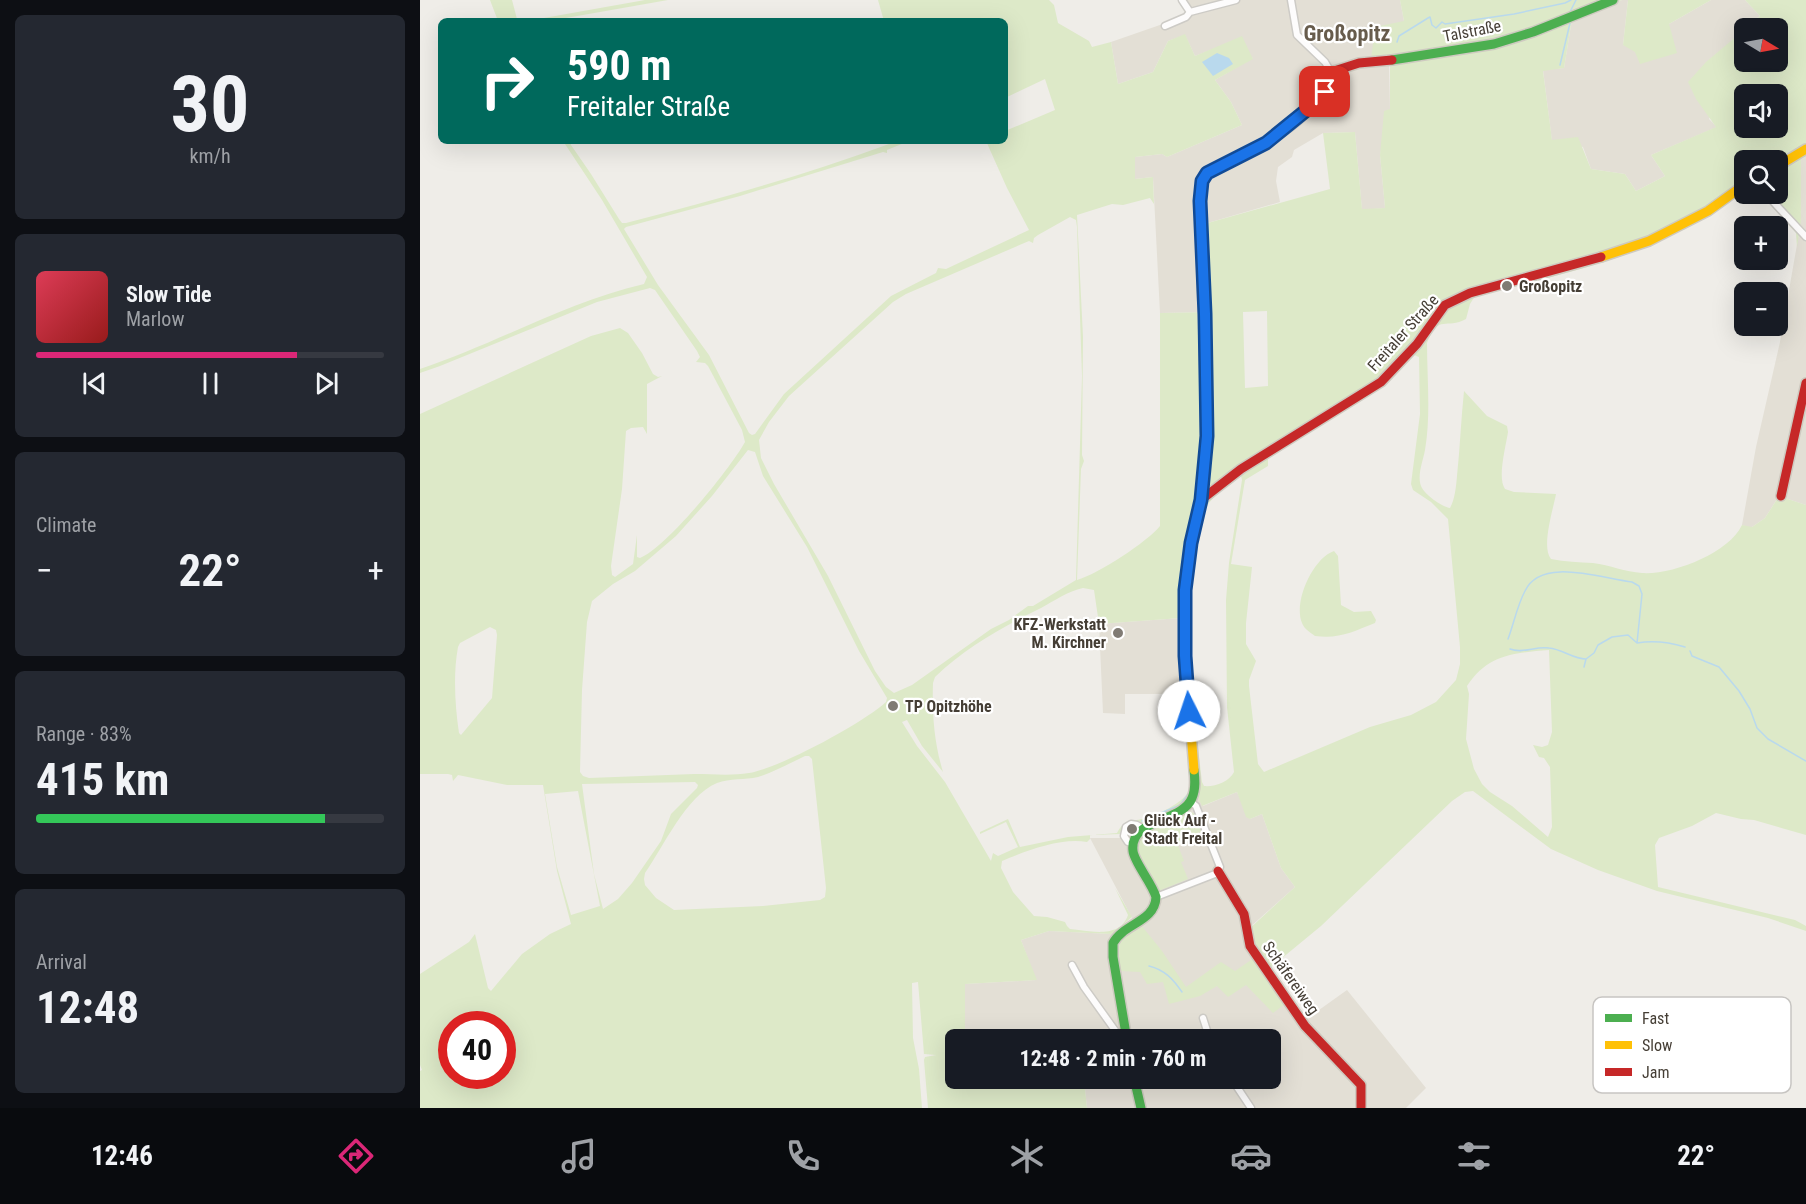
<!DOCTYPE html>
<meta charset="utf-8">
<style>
body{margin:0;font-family:"Roboto Condensed",sans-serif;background:#242831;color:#f1f3f6;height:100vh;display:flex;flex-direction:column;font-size:22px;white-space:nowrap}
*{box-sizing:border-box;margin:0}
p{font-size:20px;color:#9ea1a6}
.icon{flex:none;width:33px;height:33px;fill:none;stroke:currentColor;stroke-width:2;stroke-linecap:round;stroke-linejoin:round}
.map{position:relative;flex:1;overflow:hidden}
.drawer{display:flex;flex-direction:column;gap:15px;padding:15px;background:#0d0f14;width:420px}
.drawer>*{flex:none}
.top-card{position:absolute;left:18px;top:18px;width:570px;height:126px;border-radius:9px;box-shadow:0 6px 24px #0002;background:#00695c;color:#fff;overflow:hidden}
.needle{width:39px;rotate:100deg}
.tools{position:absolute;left:1314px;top:18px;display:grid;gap:12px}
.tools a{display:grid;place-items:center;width:54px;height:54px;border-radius:9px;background:#171b24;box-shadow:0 6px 24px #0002;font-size:30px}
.speed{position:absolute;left:18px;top:1011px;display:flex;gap:12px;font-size:30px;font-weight:700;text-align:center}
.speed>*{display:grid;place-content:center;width:78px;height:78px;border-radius:50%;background:#171b24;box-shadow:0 6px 24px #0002;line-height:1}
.speed .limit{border:9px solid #d22;background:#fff;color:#111}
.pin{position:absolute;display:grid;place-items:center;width:51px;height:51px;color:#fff;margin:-26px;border-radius:12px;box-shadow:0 3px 9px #0006}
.me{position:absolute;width:66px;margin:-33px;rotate:356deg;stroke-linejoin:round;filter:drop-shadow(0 0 4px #0008)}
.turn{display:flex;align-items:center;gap:21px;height:126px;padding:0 30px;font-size:27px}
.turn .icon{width:78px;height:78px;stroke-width:2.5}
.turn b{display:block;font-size:42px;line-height:51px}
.big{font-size:45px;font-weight:700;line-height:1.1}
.drawer .tile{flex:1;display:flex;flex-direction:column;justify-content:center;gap:9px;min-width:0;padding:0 21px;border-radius:9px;background:#242831}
.drawer .dial{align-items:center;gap:0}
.dial b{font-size:78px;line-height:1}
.song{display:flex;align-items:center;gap:18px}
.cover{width:72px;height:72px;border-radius:9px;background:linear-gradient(135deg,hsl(350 70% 55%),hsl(0 70% 35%))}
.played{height:6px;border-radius:3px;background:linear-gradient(90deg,#db2777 75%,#363941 75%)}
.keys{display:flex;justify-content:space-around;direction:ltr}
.heat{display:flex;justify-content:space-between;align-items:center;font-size:33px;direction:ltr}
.charge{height:9px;border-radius:4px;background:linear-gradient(90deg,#34c759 83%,#363941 0)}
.trip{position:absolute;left:525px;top:1029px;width:336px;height:60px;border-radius:9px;background:#171b24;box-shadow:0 6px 24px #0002;font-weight:700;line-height:60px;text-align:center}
.tab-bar{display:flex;height:96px;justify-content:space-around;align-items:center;background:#090b0e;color:#9ea1a6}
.tab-bar .icon{width:42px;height:42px}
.tab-bar .on{color:#db2777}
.tab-bar b{font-size:27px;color:#f1f3f6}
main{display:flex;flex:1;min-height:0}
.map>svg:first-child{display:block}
.residential{fill:#e3dfd5}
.green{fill:#dde9c8;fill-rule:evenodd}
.water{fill:#b9d9ed}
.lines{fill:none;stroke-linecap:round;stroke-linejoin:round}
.stream{stroke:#b9d9ed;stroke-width:1.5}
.street-casing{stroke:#cdcbc6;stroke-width:9}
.fast-casing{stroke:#cecac0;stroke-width:12}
.slow-casing{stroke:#cecac0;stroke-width:12}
.jam-casing{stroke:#cecac0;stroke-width:12}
.street{stroke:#fdfcfc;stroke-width:6}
.fast{stroke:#4caf50;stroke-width:9}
.slow{stroke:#ffc107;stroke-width:9}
.jam{stroke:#c62828;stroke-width:9}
.route-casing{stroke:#114b97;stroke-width:15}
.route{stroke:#1a73e8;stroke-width:10}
.poi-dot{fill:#807b74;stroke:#fff;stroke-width:2}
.labels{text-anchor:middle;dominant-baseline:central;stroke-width:4.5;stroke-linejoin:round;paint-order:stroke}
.street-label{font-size:16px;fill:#453e35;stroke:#fff}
.poi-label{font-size:16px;font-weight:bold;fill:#453e35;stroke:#fff;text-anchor:start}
.district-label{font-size:22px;font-weight:bold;fill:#675c4c;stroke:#fff}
.key{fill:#fff;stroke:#c7c5c2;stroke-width:1.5}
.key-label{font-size:16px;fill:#453e35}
</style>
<main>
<section class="drawer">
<div class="tile dial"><b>30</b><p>km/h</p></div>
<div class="tile">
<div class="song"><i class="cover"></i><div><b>Slow Tide</b><p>Marlow</p></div></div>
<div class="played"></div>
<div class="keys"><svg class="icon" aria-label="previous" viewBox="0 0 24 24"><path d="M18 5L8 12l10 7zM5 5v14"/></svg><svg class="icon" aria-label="pause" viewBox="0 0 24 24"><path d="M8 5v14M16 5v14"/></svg><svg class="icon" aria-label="next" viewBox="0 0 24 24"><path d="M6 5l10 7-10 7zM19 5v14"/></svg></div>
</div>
<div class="tile"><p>Climate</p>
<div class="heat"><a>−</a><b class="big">22°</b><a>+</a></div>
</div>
<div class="tile"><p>Range · 83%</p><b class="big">415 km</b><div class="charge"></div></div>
<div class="tile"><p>Arrival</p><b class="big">12:48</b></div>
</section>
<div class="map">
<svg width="1386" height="1108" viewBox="0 0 1386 1108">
<rect width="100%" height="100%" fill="#efede8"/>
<path class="residential" d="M758,0H980L984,21L969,64L970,109L960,155L965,208L942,210L935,132L903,133L874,150L872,157L858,167L856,181L860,202L784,224L791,312L740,313L733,177L715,179V157L742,154L747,157L822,125L811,102L795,80L833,58L796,48L775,56L765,35L748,41L733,72L698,84L691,42L760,18L766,12Z
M1202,0H1208L1203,45L1249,24L1291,0H1325L1340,16L1324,28L1289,119L1297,127L1231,155L1245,176L1216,191L1205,174L1171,169L1163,147L1132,141L1123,70L1144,68L1152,19Z
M1386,154V505L1359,496L1345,518L1332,527H1327L1322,525L1336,447L1360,342L1379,233L1381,159Z
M761,618L765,694H705V714L683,713L679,624Z
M817,792L830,819L842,814L861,868L875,887L829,928L831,939L885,1020L927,990L1006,1088L986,1108H667L664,1079L850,1078V1040L545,1039V984L616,980L601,940L629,931L692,934L712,918L670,838H700L701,829L709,821L720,822L778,797L783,806Z"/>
<path class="green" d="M70,0H92L97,19L99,21H78Z
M225,0H248L129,21H107Z
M458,0H629L634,5L638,23L669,41L672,47L691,42L698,84L733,72L748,41L765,34L775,56L822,36L833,59L795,80L811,102L822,125L747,157L742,154L715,157V179L733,177L734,204L730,198L703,205L692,204L657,215L663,337L662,455L664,461L661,469L657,580C678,574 727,542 740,526V313L791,312L789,270L786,267L784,224L910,189L903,133L935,132L942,209L965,208L960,155L964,111L970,109V57L951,59L955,27L984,21L980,0H1202L1152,19L1144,68L1123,71L1132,140L1158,137L1171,169L1205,174L1216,191L1245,176L1231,155L1296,127L1276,99L1268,82L1286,62L1324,30V62H1358V28H1326L1340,16L1325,0H1386V154L1381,159V221L1377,247L1376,233L1341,194H1358V160H1324V190C1299,209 1270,227 1241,240C1183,267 1117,280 1055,296L1050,304L1046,319C1026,330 1019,313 1007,343C1007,378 1011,415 1005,450C1003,461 997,475 1001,486C1004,494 1022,507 1030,508C1035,499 1036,487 1037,476C1040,448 1041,419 1044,391L1067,416L1087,426L1088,432C1086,446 1077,478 1085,489L1094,492L1136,494C1133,510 1121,547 1131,559C1145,562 1159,562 1173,563C1190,565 1205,572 1222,573C1253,575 1309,553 1322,525L1332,527L1345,518L1359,496L1386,505V835L1334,820L1321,819L1296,813L1272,826L1239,838L1235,845L1238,887L1375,920L1386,926V931L1348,918L1237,891L1178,870L1131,849L1053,791L1045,792L1032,801L901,926L850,968L831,939L829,929L875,887L861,868L842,814L830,819L826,817L817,792L782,806L778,797L780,788L773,786C765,811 746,812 725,824C713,818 703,820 700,834L670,835V839L667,842C642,837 605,851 582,861L581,868L593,892L614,916L627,917L645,922L647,926L650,929C670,931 700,939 708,915L695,888L712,917L692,934L629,931L601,940L617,980L545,984V1039L536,1040V1078L664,1079L667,1108H508L504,1060L505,1057L516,1055L504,1054L498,982L492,983L493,1038L499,1069L502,1108H0V1071L2,1070L0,1065V974L49,942L55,934L68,988L71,991L102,954L130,934L151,924L137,871L123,785H87L38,775L33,781L32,775L28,774H0V414L171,336L200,328L208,333L222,353L233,374L238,377L242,376L227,384V434L223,427L211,428L206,431L202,489L191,566L192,575L195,577L213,564L217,535V557L220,558C247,547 310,469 325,442L322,430L288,366L285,363L276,362L280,357L277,351L235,290L230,288L177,302L20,366L0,373V369C76,344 146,302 224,284L227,277L182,200L143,141H150L151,145L171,174L199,219L202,223H206C294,200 383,176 469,144L468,141H489L467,150V153L463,152L320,196L206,227L204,229L238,285L289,355L329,433L332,435L335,434L364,394L471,296L516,273L518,268L526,269L609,230L587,188L566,141H585V131L635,110L625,79L585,98V21H464ZM1324,94H1358V128H1324ZM650,217L656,220L657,227L662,376L656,580L613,606H608L589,620L571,629L492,685L474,693L466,687L455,671L408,576L354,484L341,458L339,440L349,422L369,396L473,302L486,294L609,241L613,243L614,238L618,235ZM847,311L848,386L825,388L823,312ZM994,355L999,357L1000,414L991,484L993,490L1011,502L1028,519L1040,647V664L1036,680L1016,702L991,715L950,727L844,772L838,764L829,686V680L836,661L826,644V623L832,567L811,564L825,480L848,466V459L851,455L961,386ZM328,450L335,452L343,476L387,547L439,651L467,698L466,702C443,723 360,768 329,773C311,776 293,774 274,774C239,775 204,777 169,778L163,776L160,772L162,690L167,622L172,601L193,584L215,571L256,536L292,496ZM819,476H821L822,480L809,563L806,600L807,707L814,772C809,782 795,787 784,786L782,782C773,703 761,622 776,544C779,532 780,519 786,508C793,494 808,487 819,476ZM663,588L674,590L679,624L761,618L764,694H757L763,702C764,719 774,777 769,790C765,802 736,816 723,819C710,821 704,820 697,833L648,837L600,847L588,819L560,832V834L586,822L598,847L578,856L573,853L571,861L525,782L497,746L482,722L487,720L502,746L523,772C514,742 512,714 513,683L515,677C546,647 583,627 621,608C634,601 648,591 663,588ZM70,627L76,630L77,635L72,698L41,735L39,733C35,706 33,674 38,647L40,643ZM1129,650L1132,732L1128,745L1122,747L1113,745L1119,757L1124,758L1130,767L1132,827L1128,837L1092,806L1070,792L1062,784L1054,769L1046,739L1049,694L1047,686C1068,654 1094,653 1129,650ZM385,756H389L392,759L406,888L405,897L400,900L343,906L254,910L236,898L225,885L224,879L225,873C244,846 266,796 297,783C310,778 325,780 338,777C354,772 370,763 385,756ZM275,782L278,785L277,788L251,814L241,841L212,883L198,899L183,909L174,874L162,784ZM158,791L180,906L151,915L137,867L125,794ZM32,1024H82V1076H32Z
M1208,0H1291L1249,24L1257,53L1220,64L1215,52L1203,45Z
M914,551L918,556L921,605L934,612L951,611L956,620L955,623C932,632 920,639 895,636C890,632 884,629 882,623C873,602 893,558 914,551Z
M769,811L775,814L782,831L757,843L764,861L761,862L768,879L741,890H736C731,879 722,867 719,855C713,827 750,819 769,811Z
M721,925L742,951L766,987L801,962L815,971L834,958L865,1004L853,1013L826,985L808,997L797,986L780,996L749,1004L743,982L727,984L720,972L700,971C696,944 698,940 721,925Z"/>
<path class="water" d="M797,53L809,58L813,64L793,76L782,62Z"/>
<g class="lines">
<path class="stream" d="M1150,12L1156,0
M977,42L979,36L1008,18L1010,17L1012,25L1016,28L1022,22L1025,24L1094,14L1145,3L1151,0
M1140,65L1150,23
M1088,639C1094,623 1097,606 1105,591C1121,556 1183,579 1212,582L1219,586L1222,594L1217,643
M1090,649C1103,654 1115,646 1129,648C1142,649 1153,659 1166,659
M1270,651L1272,656L1299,667L1319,691L1330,709L1337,728L1348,739L1386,761
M1164,667L1166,659L1174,653L1178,645L1192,637L1208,635L1217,643C1234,640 1249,642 1265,647
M722,821L760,805L769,793
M729,966C745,970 753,979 762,992"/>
<defs>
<path id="street" d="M762,0L770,12
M871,0L877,35L905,62L911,72
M745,26L766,17L770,12L816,0
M1346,194L1386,237
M714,844L708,842L704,836L706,827L711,824L717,825L722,828
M736,897L795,874L800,867L776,806L771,802
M652,965L664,987L702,1040
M783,1018L790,1040
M811,1078L831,1108"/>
<path id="fast" d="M972,60L1074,44L1113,32L1193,0
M707,1040L693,957V943C704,923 735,922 736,897C732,883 714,862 713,851C709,818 762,823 772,798C776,789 775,779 774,770
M714,1078L721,1108"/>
<path id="slow" d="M1358,166L1386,149
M1181,257L1229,241L1288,211L1324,185
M774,770L765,656L764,618L768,561L781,500L786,453L785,369"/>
<path id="jam" d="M785,369L780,201L784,177C793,168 806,165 817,159C852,139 900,114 911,72L939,63L972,60
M1361,496L1386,383
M781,500L821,469L961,382L997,344L1025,305L1050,293L1181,257
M798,871L824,914L830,946L885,1026L941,1085V1108"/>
</defs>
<use href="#street" class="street-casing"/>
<use href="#fast" class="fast-casing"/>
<use href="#slow" class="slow-casing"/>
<use href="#jam" class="jam-casing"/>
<use href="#street" class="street"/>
<use href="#fast" class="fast"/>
<use href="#slow" class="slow"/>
<use href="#jam" class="jam"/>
</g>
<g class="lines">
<defs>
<path id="route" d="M769,711L765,656V590L771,543L781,500L787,436L785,314L780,201L782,181L787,173L846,143L894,104L905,92"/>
</defs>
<use href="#route" class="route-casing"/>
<use href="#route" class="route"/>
</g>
<g class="poi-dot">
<circle cx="1087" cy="286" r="6"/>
<circle cx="698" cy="633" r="6"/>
<circle cx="473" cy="706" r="6"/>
<circle cx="712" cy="829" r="6"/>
</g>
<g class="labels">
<g class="street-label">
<text transform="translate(1052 31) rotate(-11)">Talstraße</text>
<text transform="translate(983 333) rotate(-48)">Freitaler Straße</text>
<text transform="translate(871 978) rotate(55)">Schäfereiweg</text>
</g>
<g class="poi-label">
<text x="1099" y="286">Großopitz</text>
<text x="686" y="624" text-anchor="end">KFZ-Werkstatt<tspan x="686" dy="18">M. Kirchner</tspan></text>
<text x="485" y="706">TP Opitzhöhe</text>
<text x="724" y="820">Glück Auf -<tspan x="724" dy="18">Stadt Freital</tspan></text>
</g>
<g class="district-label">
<text x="927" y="33">Großopitz</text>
</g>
</g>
<rect x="1173" y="997" width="198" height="96" rx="9" class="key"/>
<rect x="1185" y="1014" width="27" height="8" fill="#4caf50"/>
<rect x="1185" y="1041" width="27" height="8" fill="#ffc107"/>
<rect x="1185" y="1068" width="27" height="8" fill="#c62828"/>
<g class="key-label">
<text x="1222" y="1024">Fast</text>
<text x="1222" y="1051">Slow</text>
<text x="1222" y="1078">Jam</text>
</g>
</svg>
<div class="tools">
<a><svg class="needle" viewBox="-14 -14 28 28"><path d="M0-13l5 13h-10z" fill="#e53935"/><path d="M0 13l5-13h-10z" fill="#9ea1a6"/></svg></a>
<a><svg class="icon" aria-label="sound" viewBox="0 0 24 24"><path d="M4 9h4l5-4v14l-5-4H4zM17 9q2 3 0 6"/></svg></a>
<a><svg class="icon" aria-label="search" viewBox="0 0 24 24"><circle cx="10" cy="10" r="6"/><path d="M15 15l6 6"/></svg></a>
<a>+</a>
<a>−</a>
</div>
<div class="speed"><div class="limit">40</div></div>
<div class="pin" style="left:905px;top:92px;background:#d93025"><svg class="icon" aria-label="arrive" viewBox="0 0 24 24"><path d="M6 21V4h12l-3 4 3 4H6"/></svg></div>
<svg class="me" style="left:769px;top:711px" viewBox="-20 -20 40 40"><circle r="19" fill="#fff"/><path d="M0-13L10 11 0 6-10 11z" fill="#1a73e8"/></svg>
<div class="trip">12:48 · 2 min · 760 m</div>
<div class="top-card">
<div class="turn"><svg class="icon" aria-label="right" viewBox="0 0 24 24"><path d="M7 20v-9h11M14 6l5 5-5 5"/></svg><div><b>590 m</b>Freitaler Straße</div></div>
</div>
</div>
</main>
<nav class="tab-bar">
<b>12:46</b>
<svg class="icon on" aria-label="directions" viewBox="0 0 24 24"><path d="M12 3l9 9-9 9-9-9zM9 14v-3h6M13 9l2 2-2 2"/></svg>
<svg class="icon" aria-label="music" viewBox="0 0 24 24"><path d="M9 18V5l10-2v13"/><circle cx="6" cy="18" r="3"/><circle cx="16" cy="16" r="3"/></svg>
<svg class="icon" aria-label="phone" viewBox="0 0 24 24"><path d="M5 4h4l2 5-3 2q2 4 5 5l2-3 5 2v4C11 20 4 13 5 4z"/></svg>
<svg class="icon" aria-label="climate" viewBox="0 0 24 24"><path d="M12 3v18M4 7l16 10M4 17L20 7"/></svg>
<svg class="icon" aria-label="car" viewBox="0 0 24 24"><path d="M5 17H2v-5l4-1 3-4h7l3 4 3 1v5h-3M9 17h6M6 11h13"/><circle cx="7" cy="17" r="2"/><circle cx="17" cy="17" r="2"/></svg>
<svg class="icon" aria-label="filters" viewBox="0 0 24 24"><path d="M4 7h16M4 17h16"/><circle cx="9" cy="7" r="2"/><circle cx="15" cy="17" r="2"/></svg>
<b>22°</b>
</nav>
